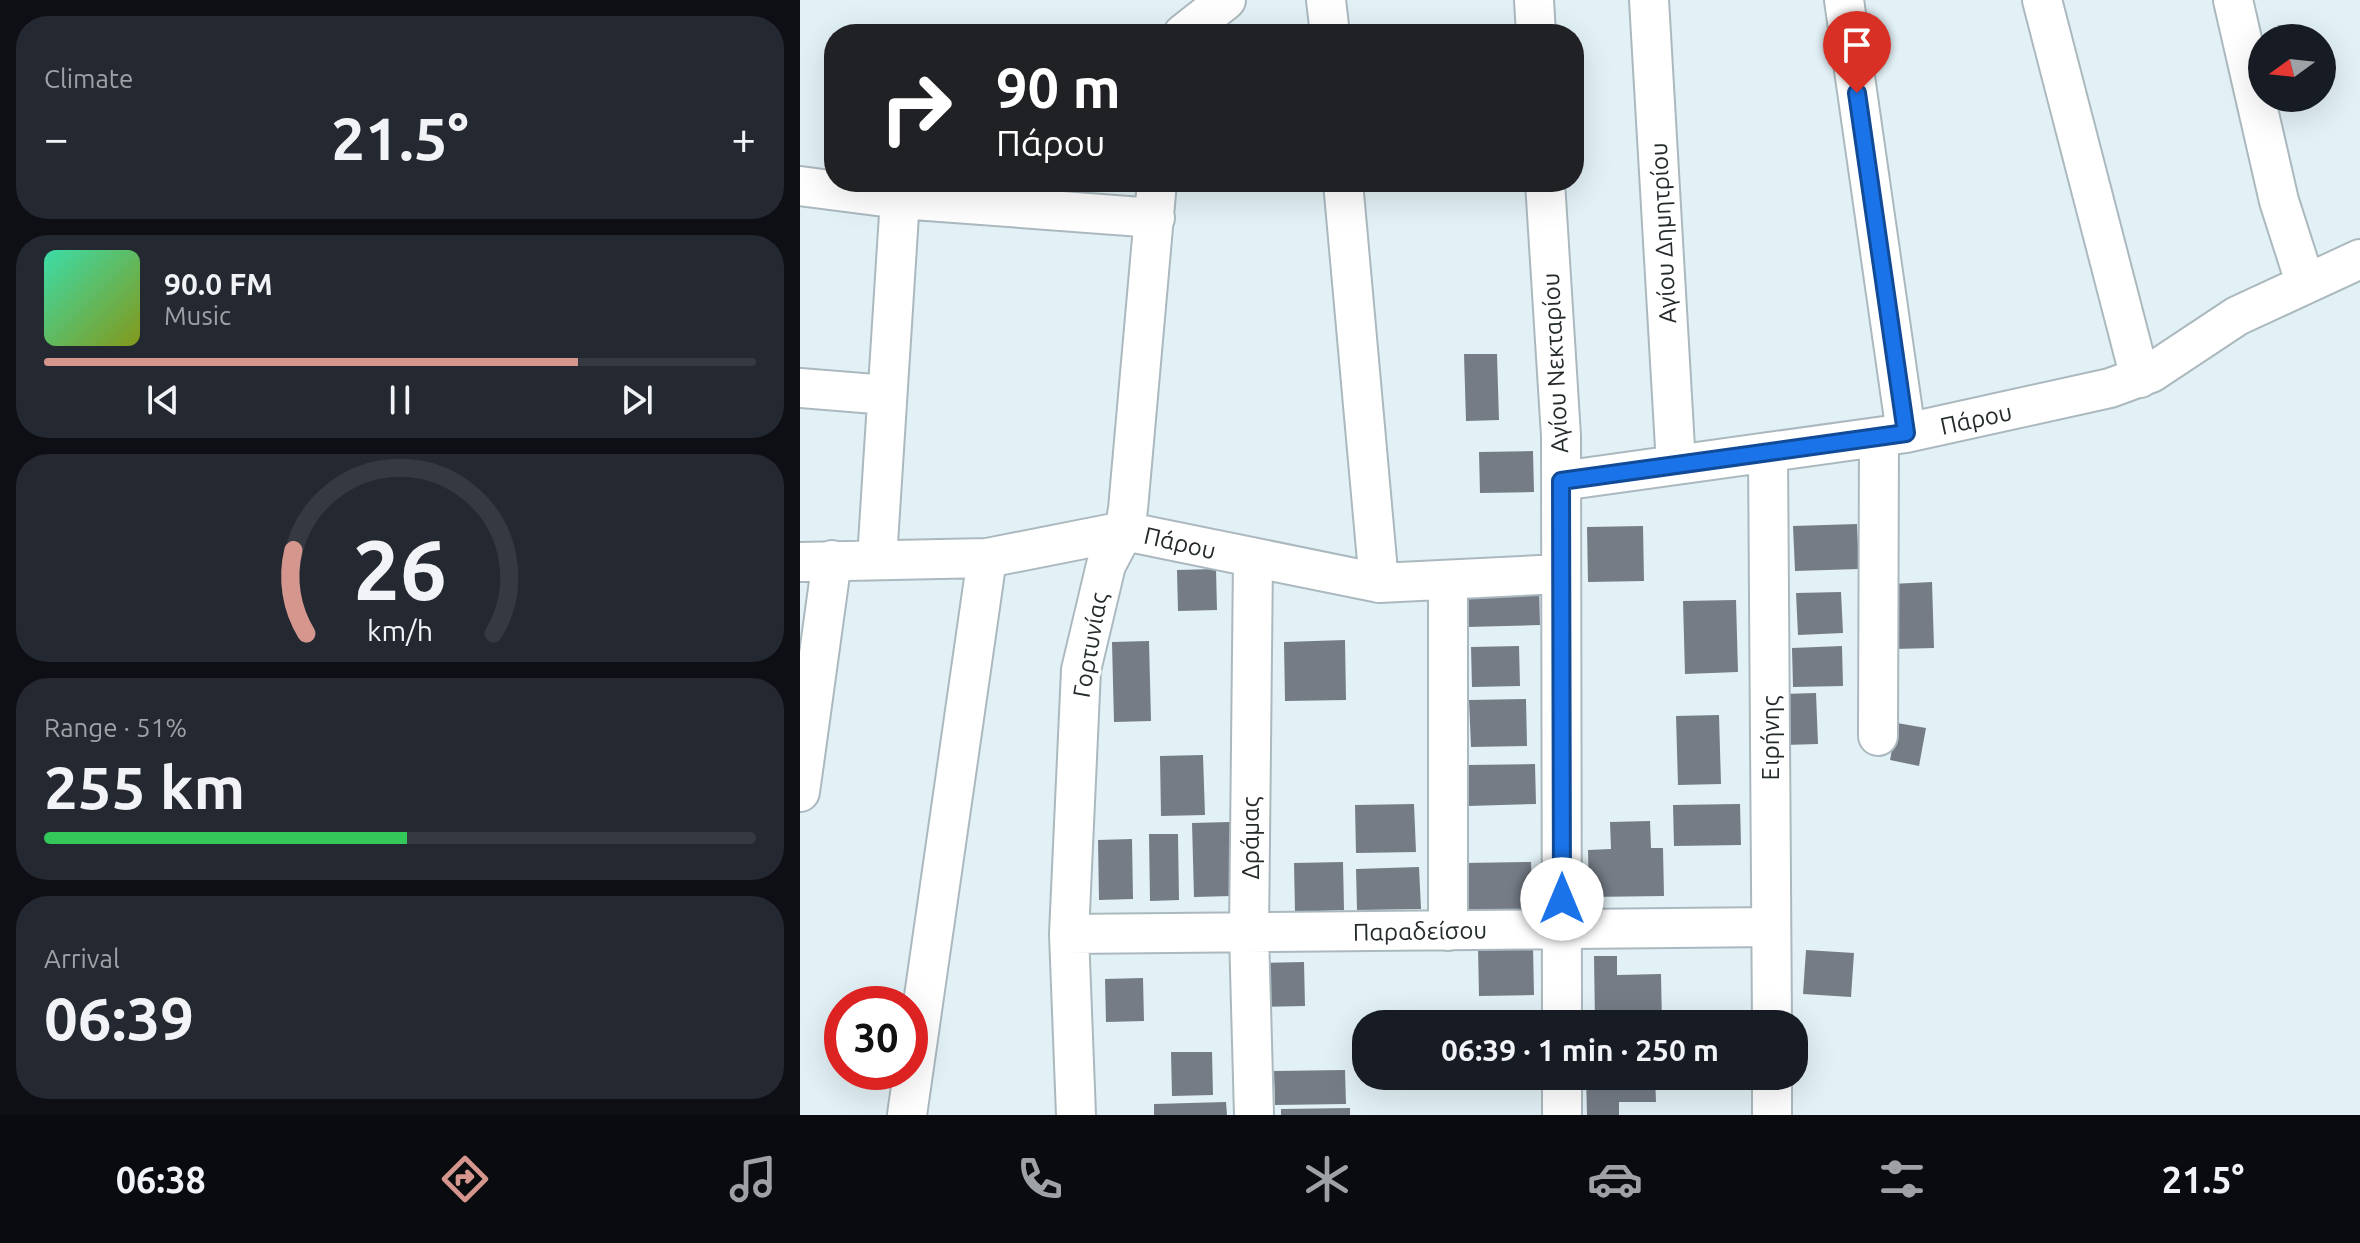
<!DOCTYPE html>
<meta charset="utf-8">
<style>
body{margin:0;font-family:Ubuntu,sans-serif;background:#242831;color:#f1f3f6;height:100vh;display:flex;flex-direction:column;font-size:30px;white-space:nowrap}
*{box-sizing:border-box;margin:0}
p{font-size:26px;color:#9ea1a6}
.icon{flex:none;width:44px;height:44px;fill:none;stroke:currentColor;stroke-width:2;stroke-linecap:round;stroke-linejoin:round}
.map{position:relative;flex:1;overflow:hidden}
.panel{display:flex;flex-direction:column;gap:16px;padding:16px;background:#0d0f14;width:800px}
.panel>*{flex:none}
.guide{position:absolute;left:24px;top:24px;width:760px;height:168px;border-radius:32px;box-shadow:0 8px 32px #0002;background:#202124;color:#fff;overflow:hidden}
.needle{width:52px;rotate:255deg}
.buttons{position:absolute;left:1448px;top:24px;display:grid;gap:16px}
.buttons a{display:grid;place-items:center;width:88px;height:88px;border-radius:50%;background:#171b24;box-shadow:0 8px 32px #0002;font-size:40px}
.speed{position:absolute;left:24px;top:986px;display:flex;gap:16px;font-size:40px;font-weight:700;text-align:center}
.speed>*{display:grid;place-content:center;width:104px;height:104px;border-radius:50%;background:#171b24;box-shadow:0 8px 32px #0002;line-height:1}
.speed .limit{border:12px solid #d22;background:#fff;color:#111}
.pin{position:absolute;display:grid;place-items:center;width:68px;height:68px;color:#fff;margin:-82px -34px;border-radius:50% 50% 50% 0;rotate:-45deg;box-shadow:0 0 8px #0007}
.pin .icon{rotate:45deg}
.me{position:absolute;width:88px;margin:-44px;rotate:0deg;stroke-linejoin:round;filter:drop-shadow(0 0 6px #0008)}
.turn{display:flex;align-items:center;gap:28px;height:168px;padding:0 40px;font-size:36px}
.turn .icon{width:104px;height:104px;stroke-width:2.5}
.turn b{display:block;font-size:56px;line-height:68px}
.big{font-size:60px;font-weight:700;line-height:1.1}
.panel .tile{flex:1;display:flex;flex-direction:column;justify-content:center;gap:12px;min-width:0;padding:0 28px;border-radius:32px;background:#242831}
.panel .dial{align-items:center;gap:0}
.dial svg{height:208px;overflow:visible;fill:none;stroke:#363941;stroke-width:7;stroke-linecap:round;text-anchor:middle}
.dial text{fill:#f1f3f6;stroke:none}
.song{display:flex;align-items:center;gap:24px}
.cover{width:96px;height:96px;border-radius:12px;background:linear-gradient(135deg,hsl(160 70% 55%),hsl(70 70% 35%))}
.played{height:8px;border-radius:4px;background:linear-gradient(90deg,#d5968d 75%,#363941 75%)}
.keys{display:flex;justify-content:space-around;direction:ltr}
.heat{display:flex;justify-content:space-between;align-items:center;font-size:44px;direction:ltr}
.charge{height:12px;border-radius:6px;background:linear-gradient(90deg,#34c759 51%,#363941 0)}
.trip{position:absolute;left:552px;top:1010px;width:456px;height:80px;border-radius:32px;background:#171b24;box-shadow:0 8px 32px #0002;font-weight:700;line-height:80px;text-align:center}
.tab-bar{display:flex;height:128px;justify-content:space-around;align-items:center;background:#090b0e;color:#9ea1a6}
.tab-bar .icon{width:56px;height:56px}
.tab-bar .current{color:#d5968d}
.tab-bar b{font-size:36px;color:#f1f3f6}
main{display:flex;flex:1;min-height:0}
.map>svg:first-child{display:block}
.building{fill:#757c86}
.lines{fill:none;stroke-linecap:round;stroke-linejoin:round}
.minor-casing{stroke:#abb9bf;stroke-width:42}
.minor{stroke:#fff;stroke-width:38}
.route-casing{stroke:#114b97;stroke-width:20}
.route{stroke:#1a73e8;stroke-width:14}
.labels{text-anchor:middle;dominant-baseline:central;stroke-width:6;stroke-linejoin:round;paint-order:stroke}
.street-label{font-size:24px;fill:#252b2d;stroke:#fff}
</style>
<main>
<section class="panel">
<div class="tile"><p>Climate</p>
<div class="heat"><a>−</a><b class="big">21.5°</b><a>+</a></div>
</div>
<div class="tile">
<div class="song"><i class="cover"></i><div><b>90.0 FM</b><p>Music</p></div></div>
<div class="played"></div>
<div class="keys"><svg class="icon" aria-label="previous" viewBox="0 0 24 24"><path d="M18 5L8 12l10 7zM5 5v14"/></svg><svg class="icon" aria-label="pause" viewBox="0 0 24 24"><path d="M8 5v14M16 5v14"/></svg><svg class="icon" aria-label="next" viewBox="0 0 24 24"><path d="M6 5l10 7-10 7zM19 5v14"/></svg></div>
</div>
<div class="tile dial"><svg viewBox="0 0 100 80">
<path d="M14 69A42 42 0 1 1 86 69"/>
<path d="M14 69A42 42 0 0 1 9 37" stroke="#d5968d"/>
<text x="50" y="56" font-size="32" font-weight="700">26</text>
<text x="50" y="72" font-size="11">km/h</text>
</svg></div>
<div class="tile"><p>Range · 51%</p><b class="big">255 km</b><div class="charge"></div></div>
<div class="tile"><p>Arrival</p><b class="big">06:39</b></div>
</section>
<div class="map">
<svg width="1560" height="1115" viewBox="0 0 1560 1115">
<rect width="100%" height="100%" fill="#e2f1f6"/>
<path class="building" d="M664,354H697L699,420L666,421Z
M733,451L734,492L680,493L679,452Z
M1057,524L1059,569L995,571L993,526Z
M843,526L844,581L788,582L787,527Z
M416,569L417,610L378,611L377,570Z
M1132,582L1134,648L1094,649L1091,584Z
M739,584L740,625L667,627L666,585Z
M1041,592L1043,633L998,635L996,593Z
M936,600L938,672L885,674L883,601Z
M545,640L546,700L485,701L484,642Z
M349,641L351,721L314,722L312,642Z
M719,646L720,686L672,687L671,647Z
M1042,646L1043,686L993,687L992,648Z
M1016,693L1018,744L985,745L983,694Z
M726,699L727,746L671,747L669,700Z
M919,715L921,784L878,785L876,716Z
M1097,723L1126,728L1119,766L1090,760Z
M403,755L405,815L361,816L360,756Z
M735,764L736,804L668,806L667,765Z
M614,804L616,852L556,853L555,805Z
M940,804L941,845L874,846L873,805Z
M850,821L851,848H863L864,896L789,897L788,850L811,849L810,822Z
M430,822L432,896L394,897L392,823Z
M349,834H378L379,900L350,901Z
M332,839L333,899L299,900L298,840Z
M543,862L544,910L495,912L494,863Z
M731,862L733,911L665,913L663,863Z
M619,867L621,909L557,910L556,869Z
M733,946L734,995L679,996L678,947Z
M1006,950L1054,953L1051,997L1003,994Z
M794,956H817V975L861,974L862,1024H795Z
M504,962L505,1006L464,1007L463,963Z
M343,978L344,1021L306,1022L305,979Z
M371,1052H412L413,1095L372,1096Z
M545,1070L546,1104L475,1105L474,1071Z
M786,1076H855L856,1102H819V1115H787Z
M426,1102L427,1115H354V1104Z
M550,1108V1115H481V1109Z"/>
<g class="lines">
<defs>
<path id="minor" d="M526,0L530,34
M734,0L736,34
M849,0L876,465
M1044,0L1106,433
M1242,0L1340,378
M1433,0L1479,201L1505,282
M383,34L426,0
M543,182L579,583
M745,182L761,436L762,1024
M0,186L100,199L355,218
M0,388L87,395
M968,453L972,1024
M761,481L1106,433L1310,388L1351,373L1437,316L1560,259
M77,559L100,199
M453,560L449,933L454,1115
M0,562L187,558L324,531L579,583L760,574
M648,580V931
M1078,736L1079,437
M0,792L32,560
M269,934L971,927
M972,1076V1115
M107,1115L187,558
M276,1115L269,934L281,670L306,565L324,531L328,509L357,182
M762,1115V1076"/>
</defs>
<use href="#minor" class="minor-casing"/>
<use href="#minor" class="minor"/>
</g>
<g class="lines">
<defs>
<path id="route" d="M762,899L761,481L1106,433L1057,93"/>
</defs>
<use href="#route" class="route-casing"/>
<use href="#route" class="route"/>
</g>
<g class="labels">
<g class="street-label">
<text transform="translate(863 233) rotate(-93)">Αγίου Δημητρίου</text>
<text transform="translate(755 363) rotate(-93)">Αγίου Νεκταρίου</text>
<text transform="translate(1176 419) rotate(-12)">Πάρου</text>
<text transform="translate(380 543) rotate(13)">Πάρου</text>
<text transform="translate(290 645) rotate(-80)">Γορτυνίας</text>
<text transform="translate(970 738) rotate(-90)">Ειρήνης</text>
<text transform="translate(450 838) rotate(-90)">Δράμας</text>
<text transform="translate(620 931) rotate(-1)">Παραδείσου</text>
</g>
</g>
</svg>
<div class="buttons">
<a><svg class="needle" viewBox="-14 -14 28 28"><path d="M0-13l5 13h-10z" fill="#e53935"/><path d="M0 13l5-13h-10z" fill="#9ea1a6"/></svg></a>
</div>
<div class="speed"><div class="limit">30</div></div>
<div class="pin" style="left:1057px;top:93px;background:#d93025"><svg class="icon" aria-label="arrive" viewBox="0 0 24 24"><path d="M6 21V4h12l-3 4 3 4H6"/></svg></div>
<svg class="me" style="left:762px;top:899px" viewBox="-20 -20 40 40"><circle r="19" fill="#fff"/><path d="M0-13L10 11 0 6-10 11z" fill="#1a73e8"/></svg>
<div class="trip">06:39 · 1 min · 250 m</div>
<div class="guide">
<div class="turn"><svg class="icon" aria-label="right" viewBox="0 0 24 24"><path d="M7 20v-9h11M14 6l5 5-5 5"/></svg><div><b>90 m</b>Πάρου</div></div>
</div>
</div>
</main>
<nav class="tab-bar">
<b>06:38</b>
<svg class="icon current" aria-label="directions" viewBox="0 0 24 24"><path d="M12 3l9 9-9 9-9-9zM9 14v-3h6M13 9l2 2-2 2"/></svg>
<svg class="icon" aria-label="music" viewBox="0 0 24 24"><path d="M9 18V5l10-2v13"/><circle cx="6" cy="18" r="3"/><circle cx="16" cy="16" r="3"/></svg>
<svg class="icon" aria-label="phone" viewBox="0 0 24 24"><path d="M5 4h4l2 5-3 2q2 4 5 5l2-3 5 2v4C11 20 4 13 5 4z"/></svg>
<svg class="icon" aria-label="climate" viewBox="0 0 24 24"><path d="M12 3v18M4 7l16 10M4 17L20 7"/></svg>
<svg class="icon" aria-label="car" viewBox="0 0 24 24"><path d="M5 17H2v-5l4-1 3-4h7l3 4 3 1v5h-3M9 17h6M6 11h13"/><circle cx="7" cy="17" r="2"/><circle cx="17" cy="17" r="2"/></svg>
<svg class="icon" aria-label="filters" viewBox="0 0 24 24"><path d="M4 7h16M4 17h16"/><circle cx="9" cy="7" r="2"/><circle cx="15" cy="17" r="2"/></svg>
<b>21.5°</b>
</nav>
